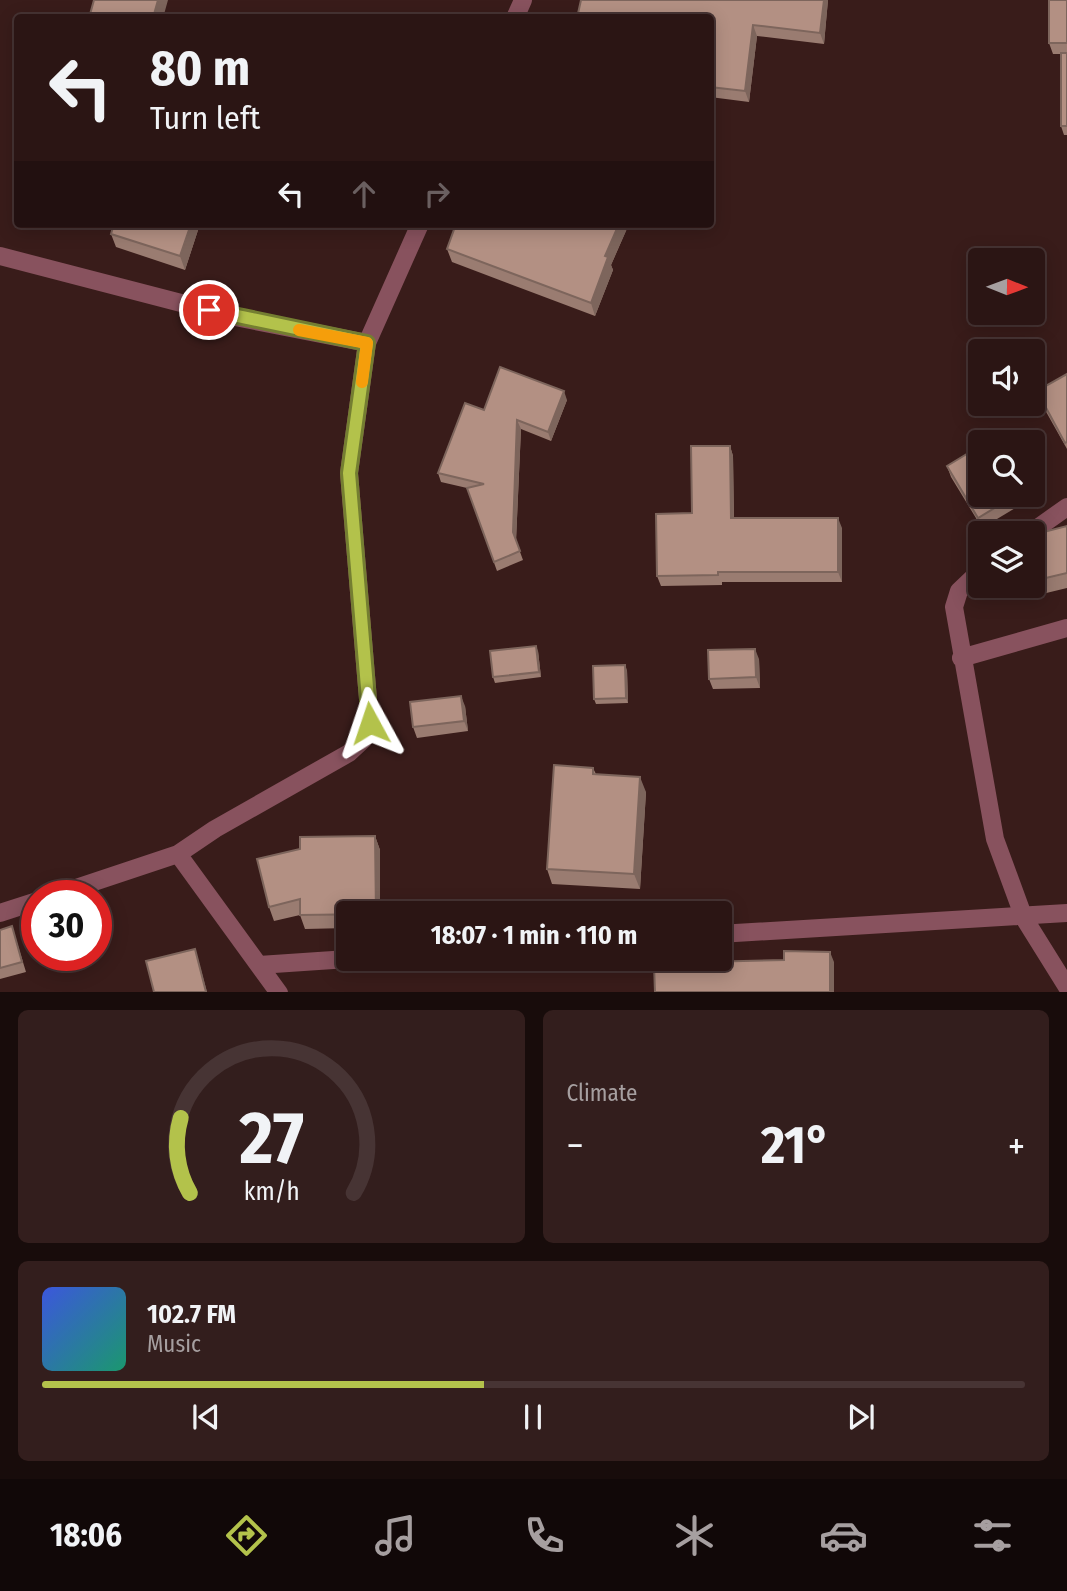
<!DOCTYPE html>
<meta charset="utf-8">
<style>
body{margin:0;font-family:"Fira Sans Condensed",sans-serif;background:#331e1d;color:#f1f3f6;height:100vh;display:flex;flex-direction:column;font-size:26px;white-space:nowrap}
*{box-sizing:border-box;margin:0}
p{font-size:23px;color:#a69fa0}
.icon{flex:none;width:38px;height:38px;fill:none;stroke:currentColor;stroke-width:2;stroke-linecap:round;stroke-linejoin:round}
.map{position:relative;height:992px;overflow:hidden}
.side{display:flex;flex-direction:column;gap:18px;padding:18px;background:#180c0b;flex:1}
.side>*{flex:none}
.banner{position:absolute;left:14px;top:14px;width:700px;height:214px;border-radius:7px;box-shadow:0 4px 18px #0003,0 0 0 2px #473434;background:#2b1514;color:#f1f3f6;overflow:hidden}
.needle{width:46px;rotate:91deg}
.tools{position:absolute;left:968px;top:248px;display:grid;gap:14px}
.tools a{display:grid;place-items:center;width:77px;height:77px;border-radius:7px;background:#2b1514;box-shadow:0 4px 18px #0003,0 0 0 2px #473434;font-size:35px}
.speed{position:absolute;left:21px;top:880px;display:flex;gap:14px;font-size:35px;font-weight:700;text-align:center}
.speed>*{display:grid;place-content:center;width:91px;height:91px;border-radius:50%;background:#2b1514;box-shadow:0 4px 18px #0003,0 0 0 2px #473434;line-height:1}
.speed .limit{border:10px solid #d22;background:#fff;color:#111}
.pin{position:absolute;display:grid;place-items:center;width:60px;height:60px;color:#fff;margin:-30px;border:4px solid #fff;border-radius:50%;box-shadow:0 2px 7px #0007}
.me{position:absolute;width:77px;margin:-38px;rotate:355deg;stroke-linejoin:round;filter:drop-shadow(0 0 5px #0008)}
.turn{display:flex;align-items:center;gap:24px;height:147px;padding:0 21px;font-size:32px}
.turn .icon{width:91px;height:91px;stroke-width:2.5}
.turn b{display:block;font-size:49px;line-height:60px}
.lanes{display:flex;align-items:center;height:66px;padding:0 21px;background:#0003;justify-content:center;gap:35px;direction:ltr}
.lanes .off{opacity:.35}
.big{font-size:52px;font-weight:700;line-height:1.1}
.side .widget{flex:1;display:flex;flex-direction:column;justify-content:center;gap:10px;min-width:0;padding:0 24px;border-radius:10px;background:#331e1d}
.side .dial{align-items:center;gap:0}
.dial svg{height:182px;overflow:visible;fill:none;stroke:#473434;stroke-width:7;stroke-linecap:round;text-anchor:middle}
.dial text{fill:#f1f3f6;stroke:none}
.song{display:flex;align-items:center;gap:21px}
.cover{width:84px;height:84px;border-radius:10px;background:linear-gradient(135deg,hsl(230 70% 55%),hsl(160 70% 35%))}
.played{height:7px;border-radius:4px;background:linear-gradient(90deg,#b3c24b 45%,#473434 45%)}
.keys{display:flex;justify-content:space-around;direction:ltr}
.heat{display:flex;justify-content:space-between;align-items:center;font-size:38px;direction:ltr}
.side .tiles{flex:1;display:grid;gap:18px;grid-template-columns:1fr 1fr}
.widget:last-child{grid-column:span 2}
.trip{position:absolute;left:336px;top:901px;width:396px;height:70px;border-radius:7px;background:#2b1514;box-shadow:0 4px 18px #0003,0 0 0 2px #473434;font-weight:700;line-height:70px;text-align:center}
.tab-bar{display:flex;height:112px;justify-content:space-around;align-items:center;background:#110808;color:#a69fa0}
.tab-bar .icon{width:49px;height:49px}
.tab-bar .active{color:#b3c24b}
.tab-bar b{font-size:32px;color:#f1f3f6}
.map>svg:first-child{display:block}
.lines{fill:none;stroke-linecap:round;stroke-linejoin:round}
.minor{stroke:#88525e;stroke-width:18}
.wall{fill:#9a7c71}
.shaded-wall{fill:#7d655c}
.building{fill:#b39083;stroke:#7d655c;stroke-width:2}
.route-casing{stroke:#747e31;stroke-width:18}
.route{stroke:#b3c24b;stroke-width:12}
.slow{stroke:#f59e0b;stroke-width:12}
</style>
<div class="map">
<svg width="1067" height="993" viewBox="0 0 1067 993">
<rect width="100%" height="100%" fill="#391c1a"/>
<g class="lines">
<path class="minor" d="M515,18L523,0
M0,256L235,317L367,343
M1029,534L1067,507
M980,571L959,591L954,607L995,839L1024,918L1067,987
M961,658L1067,628
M178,854L279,993
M52,896L178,854L215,829L349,753L363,740L370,723L349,473L367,343L420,224
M0,913L37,901
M719,934L1067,913
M259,965L348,959"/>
</g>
<path class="wall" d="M828,0L824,44L757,36L749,102L710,97V18Z
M1067,0V135H1064L1061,126V54H1053L1049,43Z
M200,224L185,270L116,247L111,234Z
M456,224H629L611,265L613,270L595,316L452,262L447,249Z
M1067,374V449L1040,401L1037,391Z
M567,400L551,441L521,429L516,541L523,560L497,571L467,488L441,482L438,473L484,410Z
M730,446L733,456L734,518L842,528V582H722V585L661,586L657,576Z
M947,466L980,495H1019L1022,504L982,528L951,477Z
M1067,526V588L1038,595L1032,580Z
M538,651L541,677L495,683L493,677Z
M759,659L760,688L713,689L709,679Z
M627,670L628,703L596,704L594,699Z
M465,706L468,731L417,738L413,727Z
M593,768L596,774L646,792L640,889L552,884L547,869Z
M375,836L380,850V914H348V928L305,929L300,915L274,921L269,907Z
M12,926L26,972L0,979V930Z"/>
<path class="shaded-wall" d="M158,0H168L163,18H153Z
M824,0H828L824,44L820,33Z
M753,25L757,36L749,102L745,91Z
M191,224H200L185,270L180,256Z
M619,224H629L611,265L613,270L595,316L591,303L605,256Z
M564,391L567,400L551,441L548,432Z
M517,420L521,429L516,541L513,532Z
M730,446L733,456L734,528L731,518Z
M838,518L842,528V582L838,572Z
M536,646L538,651L541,677L539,672Z
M755,649L759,659L760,688L756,677Z
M625,665L627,670L628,703L626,698Z
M461,696L465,706L468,731L464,721Z
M640,777L646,792L640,889L634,874Z
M375,836L380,850V914H376Z
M195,949L198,959L207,992H206Z
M830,952L834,962V992H830Z"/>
<path class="building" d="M94,0H158L153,18H89Z
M581,0H824L820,33L753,25L745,91L710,87V18H577Z
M1049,0H1067V43H1049Z
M1061,53H1067V126H1061Z
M114,224H191L180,256L111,234Z
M456,224H619L605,256L608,257L591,303L447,249Z
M500,367L564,391L548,432L517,420L513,532L520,551L494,562L467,488L484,484L438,473L465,403L484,410Z
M1067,374V442L1065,443L1037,391Z
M691,446H730L731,518H838V572H718V575L657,576L656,514L692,513Z
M980,446V495H1016L978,518L947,466Z
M1067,526V573L1033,581L1032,535Z
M536,646L539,672L493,677L490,651Z
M755,649L756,677L709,679L708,650Z
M625,665L626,698L594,699L593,666Z
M461,696L464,721L413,727L410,702Z
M554,765L593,768V774L640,777L634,874L547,869Z
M375,836L376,914L300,915V899L269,907L257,859L300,849V837Z
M12,926L22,962L0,968V930Z
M195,949L206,992H154L146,961Z
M784,951L830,952V992H655L654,965H702V962L784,960Z"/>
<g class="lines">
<defs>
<path id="route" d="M209,310L367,343L349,473L370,723"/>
</defs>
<use href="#route" class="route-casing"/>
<use href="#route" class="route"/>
<path class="slow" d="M299,330L367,343L362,382"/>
</g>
</svg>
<div class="tools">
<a><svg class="needle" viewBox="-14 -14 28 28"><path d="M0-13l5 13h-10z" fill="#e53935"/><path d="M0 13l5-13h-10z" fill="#a69fa0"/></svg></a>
<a><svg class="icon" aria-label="sound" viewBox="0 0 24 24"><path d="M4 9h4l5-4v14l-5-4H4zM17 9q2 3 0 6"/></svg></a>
<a><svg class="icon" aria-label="search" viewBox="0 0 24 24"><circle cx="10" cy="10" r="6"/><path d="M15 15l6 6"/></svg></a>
<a><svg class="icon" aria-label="layers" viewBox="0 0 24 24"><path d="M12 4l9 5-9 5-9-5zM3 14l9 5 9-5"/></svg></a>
</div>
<div class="speed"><div class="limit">30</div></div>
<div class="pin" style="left:209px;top:310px;background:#d93025"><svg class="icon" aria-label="arrive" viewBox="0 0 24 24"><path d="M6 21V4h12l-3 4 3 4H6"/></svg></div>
<svg class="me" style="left:370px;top:723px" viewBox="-20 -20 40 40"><path d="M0-17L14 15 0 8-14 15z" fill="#b3c24b" stroke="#fff" stroke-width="4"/></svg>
<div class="trip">18:07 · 1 min · 110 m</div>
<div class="banner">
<div class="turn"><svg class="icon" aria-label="left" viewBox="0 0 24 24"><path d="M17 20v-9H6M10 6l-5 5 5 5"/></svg><div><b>80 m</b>Turn left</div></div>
<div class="lanes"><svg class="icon" aria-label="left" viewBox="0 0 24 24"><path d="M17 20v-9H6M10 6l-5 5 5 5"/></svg><svg class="icon off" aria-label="ahead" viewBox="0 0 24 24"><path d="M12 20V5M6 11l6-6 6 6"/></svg><svg class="icon off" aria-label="right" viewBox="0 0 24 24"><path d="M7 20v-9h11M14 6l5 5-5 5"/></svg></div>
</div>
</div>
<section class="side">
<div class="tiles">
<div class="widget dial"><svg viewBox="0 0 100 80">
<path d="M14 69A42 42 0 1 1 86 69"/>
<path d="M14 69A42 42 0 0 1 10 36" stroke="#b3c24b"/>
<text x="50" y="56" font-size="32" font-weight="700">27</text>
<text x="50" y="72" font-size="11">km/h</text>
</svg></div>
<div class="widget"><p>Climate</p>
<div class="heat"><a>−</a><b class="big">21°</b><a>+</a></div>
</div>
<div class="widget">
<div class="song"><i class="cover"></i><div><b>102.7 FM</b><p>Music</p></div></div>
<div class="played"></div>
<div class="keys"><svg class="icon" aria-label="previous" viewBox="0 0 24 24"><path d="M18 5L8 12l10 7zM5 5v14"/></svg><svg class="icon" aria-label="pause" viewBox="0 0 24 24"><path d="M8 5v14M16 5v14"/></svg><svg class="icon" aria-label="next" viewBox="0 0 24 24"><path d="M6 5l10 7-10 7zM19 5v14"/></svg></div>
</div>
</div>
</section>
<nav class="tab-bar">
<b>18:06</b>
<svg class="icon active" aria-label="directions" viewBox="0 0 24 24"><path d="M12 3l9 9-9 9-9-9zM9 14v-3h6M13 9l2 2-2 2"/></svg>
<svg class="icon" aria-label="music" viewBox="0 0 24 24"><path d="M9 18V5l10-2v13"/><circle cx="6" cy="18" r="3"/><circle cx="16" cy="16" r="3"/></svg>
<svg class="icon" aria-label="phone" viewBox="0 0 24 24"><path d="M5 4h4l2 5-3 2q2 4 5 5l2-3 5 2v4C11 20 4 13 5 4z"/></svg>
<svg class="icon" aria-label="climate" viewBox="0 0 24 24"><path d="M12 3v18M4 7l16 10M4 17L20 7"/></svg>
<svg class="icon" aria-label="car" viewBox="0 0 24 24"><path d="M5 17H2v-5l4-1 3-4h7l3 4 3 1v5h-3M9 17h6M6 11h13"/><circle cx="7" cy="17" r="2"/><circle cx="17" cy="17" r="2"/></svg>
<svg class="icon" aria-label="filters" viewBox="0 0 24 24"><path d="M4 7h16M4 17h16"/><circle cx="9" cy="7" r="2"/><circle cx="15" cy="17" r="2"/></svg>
</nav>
